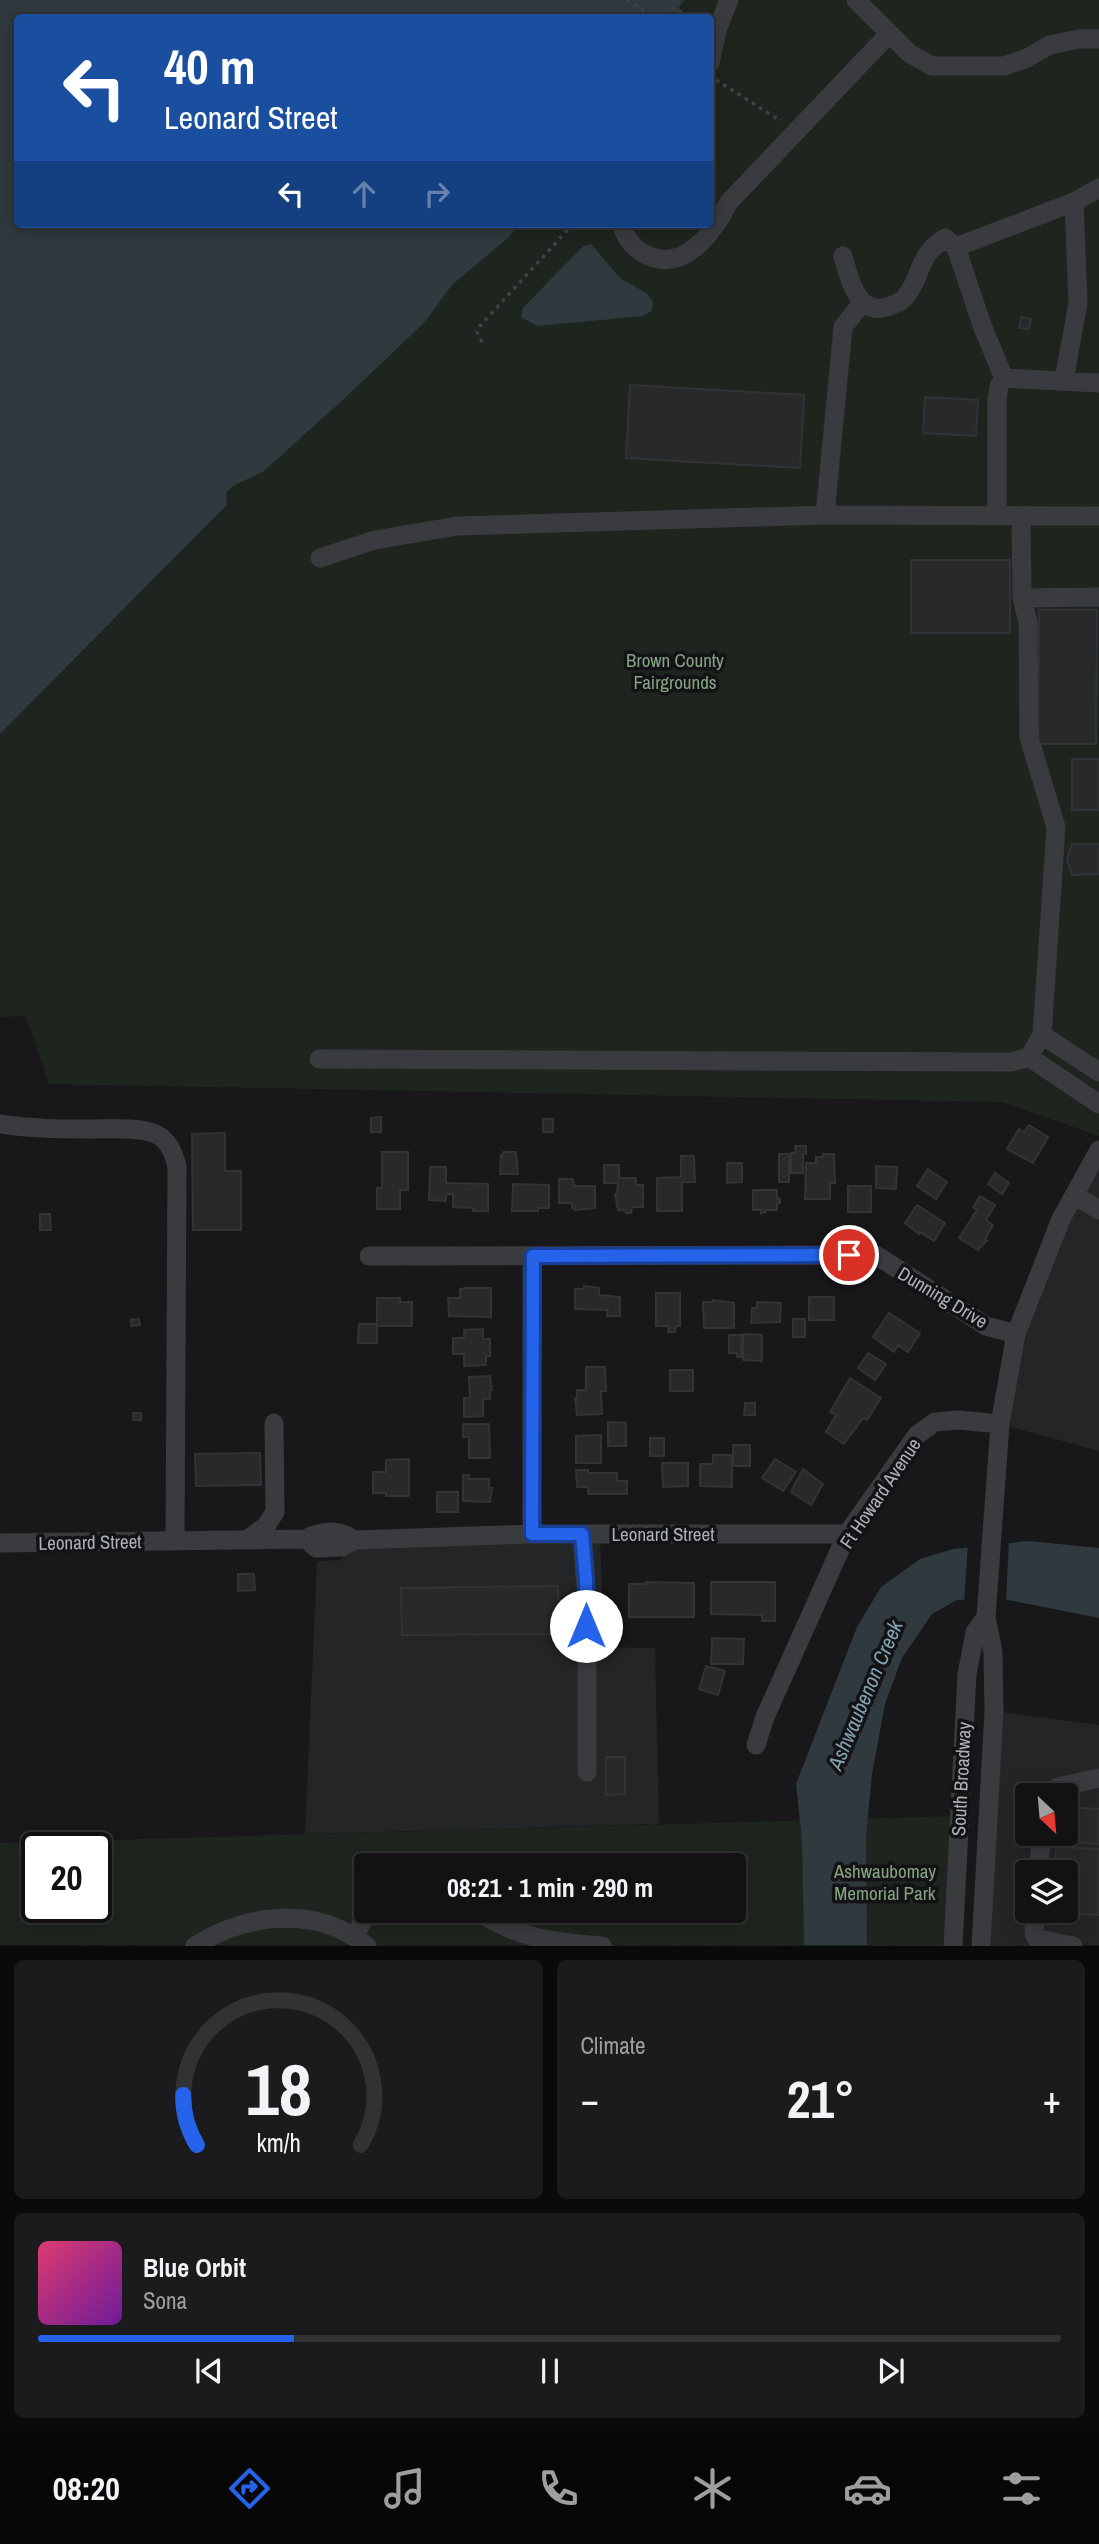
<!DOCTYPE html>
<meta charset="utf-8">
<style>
body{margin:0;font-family:"Archivo Narrow",sans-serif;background:#1b1b1d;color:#f1f3f6;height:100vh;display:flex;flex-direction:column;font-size:26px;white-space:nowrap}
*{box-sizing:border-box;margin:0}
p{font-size:23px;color:#9c9ea0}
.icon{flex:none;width:38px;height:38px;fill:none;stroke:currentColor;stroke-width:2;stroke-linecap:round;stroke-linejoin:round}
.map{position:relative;height:1946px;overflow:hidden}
.drawer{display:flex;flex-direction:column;gap:14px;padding:14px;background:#0a0a0b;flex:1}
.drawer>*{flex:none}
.hud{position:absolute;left:14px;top:14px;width:700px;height:214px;border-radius:7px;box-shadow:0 4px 18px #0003,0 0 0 2px #313234;background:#1a4fa0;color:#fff;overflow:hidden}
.needle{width:46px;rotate:154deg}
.buttons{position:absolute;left:1015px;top:1783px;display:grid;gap:14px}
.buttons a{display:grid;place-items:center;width:63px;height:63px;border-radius:7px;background:#121214;box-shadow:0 4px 18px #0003,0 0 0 2px #313234;font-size:35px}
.speed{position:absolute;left:21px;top:1832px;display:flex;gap:14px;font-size:35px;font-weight:700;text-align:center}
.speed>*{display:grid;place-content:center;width:91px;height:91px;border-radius:50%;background:#121214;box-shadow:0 4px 18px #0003,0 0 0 2px #313234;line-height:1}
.speed .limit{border:4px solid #111;border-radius:10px;background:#fff;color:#111}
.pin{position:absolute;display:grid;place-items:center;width:60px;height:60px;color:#fff;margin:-30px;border:4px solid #fff;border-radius:50%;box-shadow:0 2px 7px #0007}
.me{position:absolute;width:77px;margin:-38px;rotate:0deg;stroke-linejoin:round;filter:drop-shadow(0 0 5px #0008)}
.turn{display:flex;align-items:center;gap:24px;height:147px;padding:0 35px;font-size:32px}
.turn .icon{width:91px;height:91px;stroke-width:2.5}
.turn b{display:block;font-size:49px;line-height:60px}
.lanes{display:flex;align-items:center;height:66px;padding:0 35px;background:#0003;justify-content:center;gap:35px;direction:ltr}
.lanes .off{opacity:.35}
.big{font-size:52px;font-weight:700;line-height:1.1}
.drawer .widget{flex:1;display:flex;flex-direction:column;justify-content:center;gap:10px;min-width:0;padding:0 24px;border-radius:10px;background:#1b1b1d}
.drawer .dial{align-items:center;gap:0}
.dial svg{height:182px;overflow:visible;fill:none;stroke:#313234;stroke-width:7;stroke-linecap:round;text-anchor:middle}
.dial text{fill:#f1f3f6;stroke:none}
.song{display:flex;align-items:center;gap:21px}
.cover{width:84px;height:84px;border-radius:10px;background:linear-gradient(135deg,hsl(340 70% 55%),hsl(280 70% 35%))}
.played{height:7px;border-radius:4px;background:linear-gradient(90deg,#2563eb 25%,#313234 25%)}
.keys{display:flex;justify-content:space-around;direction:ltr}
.heat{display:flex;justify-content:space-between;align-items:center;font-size:38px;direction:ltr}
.drawer .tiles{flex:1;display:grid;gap:14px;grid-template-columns:1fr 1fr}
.widget:last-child{grid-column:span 2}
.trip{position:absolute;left:354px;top:1853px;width:392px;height:70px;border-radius:7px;background:#121214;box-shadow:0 4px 18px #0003,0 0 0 2px #313234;font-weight:700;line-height:70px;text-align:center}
.tabs{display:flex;height:112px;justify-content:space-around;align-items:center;background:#070708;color:#9c9ea0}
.tabs .icon{width:49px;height:49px}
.tabs .selected{color:#2563eb}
.tabs b{font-size:32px;color:#f1f3f6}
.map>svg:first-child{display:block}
.built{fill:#242527;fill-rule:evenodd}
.green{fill:#1e251e;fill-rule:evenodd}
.water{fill:#2f393e}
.pier{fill:#18181a}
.building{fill:#28292b;stroke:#323336;stroke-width:2}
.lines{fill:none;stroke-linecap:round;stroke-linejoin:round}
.path{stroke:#3f4246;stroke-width:3.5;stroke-dasharray:3.5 5;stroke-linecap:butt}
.minor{stroke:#393b3f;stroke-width:19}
.route-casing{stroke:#184099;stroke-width:18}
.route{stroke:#2563eb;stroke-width:12}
.labels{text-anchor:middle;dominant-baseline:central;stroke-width:7;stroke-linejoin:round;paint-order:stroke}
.park-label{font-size:19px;fill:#86a383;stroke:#131315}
.street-label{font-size:19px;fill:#abb1b9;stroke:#131315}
.water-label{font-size:21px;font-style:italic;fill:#84a3b2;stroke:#131315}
</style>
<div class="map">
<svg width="1099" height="1946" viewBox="0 0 1099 1946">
<rect width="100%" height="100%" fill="#18181a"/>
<path class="built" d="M1099,1150V1451L1000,1424L1016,1334Z
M600,1534L604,1647L655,1648L659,1824L305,1834L317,1561L342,1560L346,1536Z
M994,1711L1099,1725V1945L981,1946ZM1027,1796H1066V1834H1027ZM1027,1872H1066V1911H1027Z"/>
<path class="green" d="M684,0H1099V1136L1002,1102L49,1084L26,1016L0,1017V734L227,506L226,493L233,486L263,472L345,398L424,323L452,285L508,238L520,224H710V18L672,17Z
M959,1816L953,1946L0,1945V1843ZM37,1848H96V1908H37ZM366,1866H733V1911H366Z"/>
<path class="water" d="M0,0H684L672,18H18V224H520L508,238L452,285L424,323L345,398L263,472L233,486L226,493L227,505L0,734Z
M591,244L620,278L646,293L653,301L652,311L643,316L537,326L521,317L523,308L583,246Z
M1029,1541L1099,1548V1618L1003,1599L957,1600L932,1614L902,1658L885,1704L872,1774L866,1837L867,1945H804L802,1841L796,1784L857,1627L881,1587L920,1559L953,1549Z"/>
<path class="pier" d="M1009,1539L1006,1603L964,1604L968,1543Z"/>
<path class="building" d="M1021,317L1031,319L1029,329L1019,328Z
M630,385L804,395L800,468L626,458Z
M925,397L978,400L976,436L923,433Z
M911,560H1010V633H911Z
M1039,610H1097L1096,744H1038Z
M1072,759H1099V810H1072Z
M1072,844H1099V874L1072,875L1067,859Z
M381,1117V1132H371V1118Z
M543,1119H553V1132H543Z
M1029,1125L1048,1137L1033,1163L1007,1149L1019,1129L1024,1132Z
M225,1133V1171H241V1230H193L192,1134Z
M795,1146H806V1154H803V1173H791V1153H796Z
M382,1152H408V1190H400V1209H377V1188H382Z
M503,1152H516L518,1174H500L501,1155H503Z
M779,1154H789V1182H779Z
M823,1154H834L835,1183H830V1199H805L806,1163H816V1157H823Z
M681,1156H694L695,1182H682V1211H657V1178L681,1177Z
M727,1163H742V1182L727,1183Z
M604,1165H619V1178H636V1185H643V1207H632L631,1213H626L625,1210H618L615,1194H617L618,1183H604Z
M876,1166L897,1167L896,1189L876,1188Z
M430,1167H446V1183L488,1184V1211H473V1208L453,1207V1194H446V1201L429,1200Z
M928,1169L947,1182L936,1199L917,1186Z
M995,1173L1009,1183L1002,1194L988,1184Z
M559,1179H573L574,1186H595V1208L575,1210V1208H572V1203H559Z
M513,1184L549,1185V1208H538V1211H512Z
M848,1186H871V1212H848Z
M753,1190H777V1199H780V1203H777V1210H766V1212L761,1213V1210H753Z
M980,1196L995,1205L986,1220L993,1225L985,1239L987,1240L978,1250L959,1238L977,1210L973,1207Z
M917,1205L945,1223L934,1241L920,1232L919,1234L905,1223Z
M40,1214H50L51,1230H40Z
M584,1286L599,1288V1295L620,1297V1316H607L608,1310L575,1309V1289H584Z
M466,1288H491V1317L449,1316L448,1298H460V1289Z
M656,1293H680V1326H676L675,1332H668L669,1326H656Z
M809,1297H834V1320H809Z
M377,1298H400V1302H412V1326H377V1343H358L359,1324H377Z
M713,1300L734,1303V1328H704L703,1302H713Z
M757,1302L781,1303L780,1322L751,1323L752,1308H757Z
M889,1313L920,1333L908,1352L898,1345L894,1352L873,1337Z
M139,1319L140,1325L131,1326V1320Z
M793,1319H805V1337H793Z
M483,1329V1339H490V1356H486V1365L464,1366V1354H453V1338H464V1330Z
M743,1334L762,1335V1361L743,1360Z
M729,1335H742L741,1357H737L736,1353H729Z
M868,1353L886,1364L875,1380L858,1368Z
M586,1367H605L606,1391H601L602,1414L577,1415L575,1398H577V1390H586Z
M670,1370H693V1391H670Z
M490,1376L492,1390H490V1399H483V1416L464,1417V1398H470L469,1377Z
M850,1378L881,1398L867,1420L863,1418L844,1444L826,1432L836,1415L830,1412Z
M745,1403H755V1415H744Z
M133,1413H141V1420H133Z
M608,1422L626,1423V1446H608Z
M463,1424H489L490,1458H469V1437H463Z
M601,1435V1463H576V1436Z
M650,1438H664V1456H650Z
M733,1445H750V1466H733Z
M260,1453L261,1485L196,1486L195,1454Z
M713,1455H732V1487L700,1486V1464H713Z
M409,1459V1496H386V1493H373V1472H386V1460Z
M775,1459L796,1472L783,1491L762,1478Z
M662,1463H688V1486L663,1487Z
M803,1469L823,1484L811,1505L791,1492Z
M576,1470H588V1473H617V1481H627V1494H588V1487H577Z
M463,1475H469V1479H489V1488H492L490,1502L463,1501Z
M437,1492H458V1512H437Z
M238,1574H254L255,1590L238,1591Z
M646,1582L694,1583V1617H629V1584H646Z
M711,1582H775V1621H762V1615L711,1614Z
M558,1586L559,1634L402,1635L401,1588Z
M712,1638L744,1639L743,1664H711Z
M706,1666L725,1671L718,1695L699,1689Z
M606,1757H625V1794L606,1795Z
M1066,1807L1099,1809V1844L1057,1841V1834H1066Z
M1056,1847L1099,1849V1915L1052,1912L1066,1911V1872H1054Z"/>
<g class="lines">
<path class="path" d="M627,0L656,18
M716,80L781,121
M482,342L477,332L479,327L573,224"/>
<path class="minor" d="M856,0L909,53L932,66H1004L1027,58L1050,45L1079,39H1099
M673,16L676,18
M710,63L717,30L729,0
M621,224C626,239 634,250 649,256C686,272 715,230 729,202L889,34
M956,247L983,328L1004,378L1099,383
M843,256C849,278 857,316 887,307C894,305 902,302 906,296C924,274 915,258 945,238L956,247L1074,202L1099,188
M1064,380L1078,303L1074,202
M825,515L843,327L862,303
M997,516V399L999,386L1004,378
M320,558L375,540L457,526L825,515L1099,516
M1022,598L1099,597
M1042,1035L1099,1072
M1029,1057L1099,1104
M319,1059L1011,1062L1029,1057L1042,1035L1056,827L1029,737L1028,622L1022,598L1021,516
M0,1124C31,1129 61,1129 93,1129C109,1129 137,1127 153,1133C168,1138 174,1153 177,1167L175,1541
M1074,1195L1099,1210
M369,1256L876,1255L986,1326L1016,1334
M532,1534V1256
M582,1534L587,1601V1772
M247,1540L266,1526L275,1512L274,1423
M354,1540C339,1529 321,1530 306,1539L316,1548L342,1547L354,1540L532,1534H847
M0,1543L306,1539
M756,1745L765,1717L847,1534L917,1435L935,1422L959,1420L1000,1424L1016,1334L1061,1219L1099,1150
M1047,1796L1049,1792L1058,1787L1099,1778
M1038,1872L1042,1834
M477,1911C520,1939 552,1942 602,1946
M1035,1911L1034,1933L1037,1939L1073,1946
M355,1936L368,1911
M195,1946C246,1913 317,1905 367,1946
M953,1946L967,1674L975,1632L986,1617
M981,1946L994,1711L993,1652L986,1617L1000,1424"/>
</g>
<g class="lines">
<defs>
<path id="route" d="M586,1626V1580L582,1534H532L533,1256L849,1255"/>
</defs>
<use href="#route" class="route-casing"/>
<use href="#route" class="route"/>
</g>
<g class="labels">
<g class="park-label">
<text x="675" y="660">Brown County<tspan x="675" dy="22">Fairgrounds</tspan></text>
<text x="885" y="1871">Ashwaubomay<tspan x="885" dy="22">Memorial Park</tspan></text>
</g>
<g class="street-label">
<text transform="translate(943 1297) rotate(31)">Dunning Drive</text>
<text transform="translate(880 1493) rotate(-56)">Ft Howard Avenue</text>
<text x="663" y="1534">Leonard Street</text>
<text transform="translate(90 1542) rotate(-1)">Leonard Street</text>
<text transform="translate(961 1779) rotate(-87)">South Broadway</text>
</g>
<g class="water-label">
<text transform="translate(865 1695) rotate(-67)">Ashwaubenon Creek</text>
</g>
</g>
</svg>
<div class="buttons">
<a><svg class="needle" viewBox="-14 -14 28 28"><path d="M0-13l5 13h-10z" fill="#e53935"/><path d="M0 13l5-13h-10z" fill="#9c9ea0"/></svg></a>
<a><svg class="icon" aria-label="layers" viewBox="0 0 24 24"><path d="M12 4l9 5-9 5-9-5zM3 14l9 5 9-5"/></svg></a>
</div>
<div class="speed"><div class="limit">20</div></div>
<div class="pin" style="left:849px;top:1255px;background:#d93025"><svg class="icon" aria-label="arrive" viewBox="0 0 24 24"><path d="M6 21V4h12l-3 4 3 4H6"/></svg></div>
<svg class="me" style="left:586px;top:1626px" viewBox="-20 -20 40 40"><circle r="19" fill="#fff"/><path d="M0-13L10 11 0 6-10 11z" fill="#2563eb"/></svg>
<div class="trip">08:21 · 1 min · 290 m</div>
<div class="hud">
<div class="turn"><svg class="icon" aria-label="left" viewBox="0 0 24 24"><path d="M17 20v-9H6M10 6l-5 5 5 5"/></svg><div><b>40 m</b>Leonard Street</div></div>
<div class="lanes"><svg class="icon" aria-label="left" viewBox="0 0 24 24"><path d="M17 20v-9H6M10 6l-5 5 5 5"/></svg><svg class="icon off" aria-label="ahead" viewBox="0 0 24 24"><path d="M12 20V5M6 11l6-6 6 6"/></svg><svg class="icon off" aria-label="right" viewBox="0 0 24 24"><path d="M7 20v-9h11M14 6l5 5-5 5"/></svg></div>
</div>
</div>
<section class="drawer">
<div class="tiles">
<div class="widget dial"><svg viewBox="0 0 100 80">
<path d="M14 69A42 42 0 1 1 86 69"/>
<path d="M14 69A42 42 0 0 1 8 47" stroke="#2563eb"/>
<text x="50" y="56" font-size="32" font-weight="700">18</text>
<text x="50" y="72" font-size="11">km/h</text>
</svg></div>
<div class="widget"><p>Climate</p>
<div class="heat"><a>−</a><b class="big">21°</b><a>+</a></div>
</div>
<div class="widget">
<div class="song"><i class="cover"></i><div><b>Blue Orbit</b><p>Sona</p></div></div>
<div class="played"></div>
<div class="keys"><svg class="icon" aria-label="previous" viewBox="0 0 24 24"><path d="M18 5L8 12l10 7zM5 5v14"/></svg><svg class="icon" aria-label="pause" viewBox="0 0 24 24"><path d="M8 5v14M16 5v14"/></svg><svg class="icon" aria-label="next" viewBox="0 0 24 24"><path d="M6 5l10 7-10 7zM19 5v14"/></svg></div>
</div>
</div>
</section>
<nav class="tabs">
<b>08:20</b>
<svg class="icon selected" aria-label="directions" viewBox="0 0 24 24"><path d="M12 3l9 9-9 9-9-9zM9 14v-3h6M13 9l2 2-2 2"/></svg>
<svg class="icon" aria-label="music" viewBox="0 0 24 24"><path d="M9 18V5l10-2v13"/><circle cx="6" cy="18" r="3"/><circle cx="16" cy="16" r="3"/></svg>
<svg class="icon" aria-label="phone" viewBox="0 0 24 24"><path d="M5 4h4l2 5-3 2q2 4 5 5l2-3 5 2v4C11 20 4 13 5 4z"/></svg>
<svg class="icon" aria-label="climate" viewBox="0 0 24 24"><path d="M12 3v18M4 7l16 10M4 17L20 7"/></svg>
<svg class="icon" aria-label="car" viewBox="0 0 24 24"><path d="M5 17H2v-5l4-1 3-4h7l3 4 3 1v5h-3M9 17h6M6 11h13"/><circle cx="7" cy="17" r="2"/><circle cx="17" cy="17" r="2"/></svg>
<svg class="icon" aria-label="filters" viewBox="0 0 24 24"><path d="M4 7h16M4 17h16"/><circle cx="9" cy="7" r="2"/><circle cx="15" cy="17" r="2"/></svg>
</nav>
